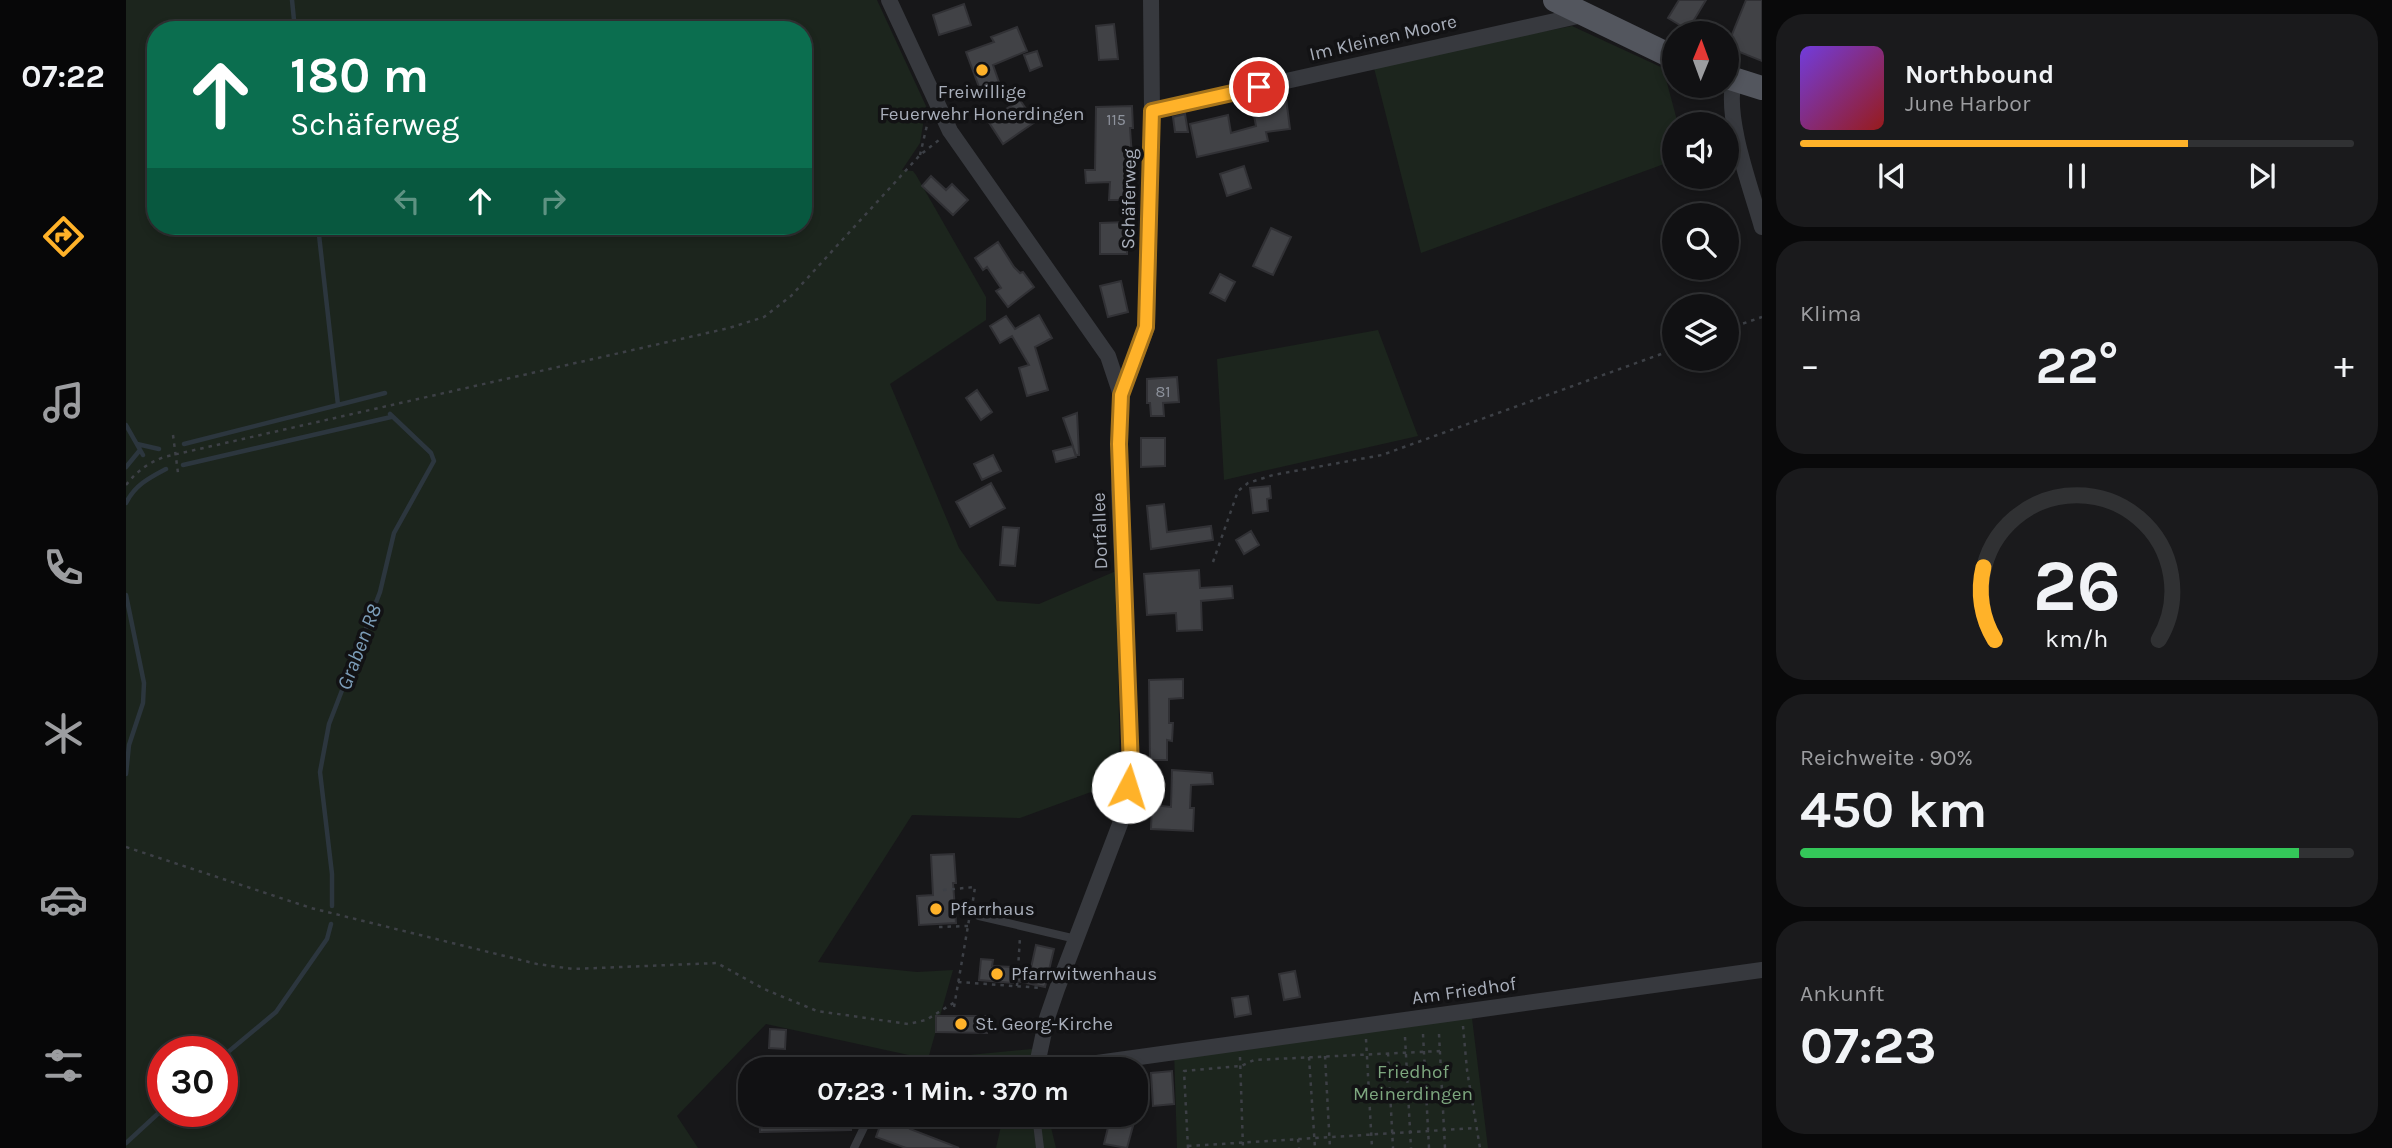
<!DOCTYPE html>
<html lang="de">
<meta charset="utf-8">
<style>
body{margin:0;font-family:Karla,sans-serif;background:#1a1a1c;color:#f1f3f6;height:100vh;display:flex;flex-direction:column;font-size:26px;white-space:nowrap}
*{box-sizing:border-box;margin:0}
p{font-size:23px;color:#9c9da0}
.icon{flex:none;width:38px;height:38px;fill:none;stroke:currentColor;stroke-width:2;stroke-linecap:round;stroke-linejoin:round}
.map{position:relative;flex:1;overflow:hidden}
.side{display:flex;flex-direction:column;gap:14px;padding:14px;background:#09090a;width:630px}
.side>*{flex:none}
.hud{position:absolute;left:21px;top:21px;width:665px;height:214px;border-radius:28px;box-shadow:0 4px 10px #0003,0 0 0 2px #303133;background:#0b6e4f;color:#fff;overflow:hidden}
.needle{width:46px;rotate:1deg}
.tools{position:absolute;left:1536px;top:21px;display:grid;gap:14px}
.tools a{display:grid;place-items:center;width:77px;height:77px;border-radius:50%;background:#111113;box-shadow:0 4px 10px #0003,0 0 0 2px #303133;font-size:35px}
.speed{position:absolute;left:21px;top:1036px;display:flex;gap:14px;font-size:35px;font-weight:700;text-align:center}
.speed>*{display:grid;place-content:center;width:91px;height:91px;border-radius:50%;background:#111113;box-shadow:0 4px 10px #0003,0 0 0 2px #303133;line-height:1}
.speed .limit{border:10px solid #d22;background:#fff;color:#111}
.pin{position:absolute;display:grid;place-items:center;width:60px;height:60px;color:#fff;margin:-30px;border:4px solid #fff;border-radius:50%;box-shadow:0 2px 7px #0007}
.me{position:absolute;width:77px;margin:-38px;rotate:5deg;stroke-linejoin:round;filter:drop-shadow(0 0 5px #0008)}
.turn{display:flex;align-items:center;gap:24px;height:147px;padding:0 28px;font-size:32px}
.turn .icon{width:91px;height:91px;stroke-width:2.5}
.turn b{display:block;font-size:49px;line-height:60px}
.lanes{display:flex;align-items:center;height:66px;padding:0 28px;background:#0003;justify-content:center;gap:35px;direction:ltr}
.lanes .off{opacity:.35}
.big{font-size:52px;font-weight:700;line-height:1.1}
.side .tile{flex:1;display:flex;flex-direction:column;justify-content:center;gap:10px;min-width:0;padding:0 24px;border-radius:28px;background:#1a1a1c}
.side .dial{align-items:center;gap:0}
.dial svg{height:182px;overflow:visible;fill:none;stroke:#303133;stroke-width:7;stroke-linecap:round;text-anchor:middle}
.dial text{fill:#f1f3f6;stroke:none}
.song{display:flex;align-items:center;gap:21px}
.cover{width:84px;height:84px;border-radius:10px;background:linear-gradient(135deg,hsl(260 70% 55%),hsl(0 70% 35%))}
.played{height:7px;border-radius:4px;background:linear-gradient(90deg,#ffb229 70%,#303133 70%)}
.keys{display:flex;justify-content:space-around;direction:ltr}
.heat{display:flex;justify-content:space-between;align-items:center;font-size:38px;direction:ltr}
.charge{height:10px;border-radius:5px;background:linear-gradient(90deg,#34c759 90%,#303133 0)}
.trip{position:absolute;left:612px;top:1057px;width:410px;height:70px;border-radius:28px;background:#111113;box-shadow:0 4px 10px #0003,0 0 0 2px #303133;font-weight:700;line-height:70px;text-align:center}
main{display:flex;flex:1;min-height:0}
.tab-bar{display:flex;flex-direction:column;width:126px;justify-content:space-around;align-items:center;background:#070708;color:#9c9da0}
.tab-bar .icon{width:49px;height:49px}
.tab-bar .active{color:#ffb229}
.tab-bar b{font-size:32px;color:#f1f3f6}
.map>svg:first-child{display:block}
.green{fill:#1c251d;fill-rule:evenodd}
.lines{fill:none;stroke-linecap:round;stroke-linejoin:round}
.stream{stroke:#2c363e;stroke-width:4.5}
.building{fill:#414246;stroke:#313135;stroke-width:2}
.path{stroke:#3d4046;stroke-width:2.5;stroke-dasharray:3.5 5;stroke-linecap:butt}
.lane{stroke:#37393e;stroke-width:8}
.street{stroke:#37393e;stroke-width:16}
.primary{stroke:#53565e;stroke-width:24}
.route-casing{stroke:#a6741b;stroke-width:18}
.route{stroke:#ffb229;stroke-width:12}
.poi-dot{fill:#ffb229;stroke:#121214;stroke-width:2.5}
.labels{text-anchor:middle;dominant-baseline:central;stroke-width:7;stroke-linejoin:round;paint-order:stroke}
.number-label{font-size:16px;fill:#8e939d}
.street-label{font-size:19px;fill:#a8aeba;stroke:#121214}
.poi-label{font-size:19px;fill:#a8aeba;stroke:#121214;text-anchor:start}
.park-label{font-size:19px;fill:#7da77f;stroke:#121214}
.water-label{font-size:21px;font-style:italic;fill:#7c9db8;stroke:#121214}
</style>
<main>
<nav class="tab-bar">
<b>07:22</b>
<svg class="icon active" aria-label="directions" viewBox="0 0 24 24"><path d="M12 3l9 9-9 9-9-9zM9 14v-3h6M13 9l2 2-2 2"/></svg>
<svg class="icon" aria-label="music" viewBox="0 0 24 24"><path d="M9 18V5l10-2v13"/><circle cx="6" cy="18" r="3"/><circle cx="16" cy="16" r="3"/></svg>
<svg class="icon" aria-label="phone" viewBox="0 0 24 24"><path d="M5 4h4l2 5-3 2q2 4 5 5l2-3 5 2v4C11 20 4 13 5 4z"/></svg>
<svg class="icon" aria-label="climate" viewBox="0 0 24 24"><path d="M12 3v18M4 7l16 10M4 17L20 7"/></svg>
<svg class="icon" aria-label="car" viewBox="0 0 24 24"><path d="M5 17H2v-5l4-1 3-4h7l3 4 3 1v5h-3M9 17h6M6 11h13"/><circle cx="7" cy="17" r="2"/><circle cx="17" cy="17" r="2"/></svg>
<svg class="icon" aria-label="filters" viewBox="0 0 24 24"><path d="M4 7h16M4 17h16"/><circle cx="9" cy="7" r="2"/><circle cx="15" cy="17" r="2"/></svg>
</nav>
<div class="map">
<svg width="1636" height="1148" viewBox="0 0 1636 1148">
<rect width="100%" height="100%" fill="#171719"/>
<path class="green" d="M0,0H751L800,106L794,143L776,170L787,171L790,175L860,297V320L764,384L833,548L871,601L913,604L990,571L994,770L984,785L894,818L786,815L692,962L791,972L827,970L802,1059L906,1049L911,1069H806L801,1059L640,1024L551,1116L572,1148H0ZM30,30H677V226H30ZM37,1052H96V1111H37Z
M1446,26L1537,68L1552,124H1549V160L1295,253L1247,64Z
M1252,330L1292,436L1098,480L1091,359Z
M1345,1010L1362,1148H1051L1048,1049Z
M851,1115H922L930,1148H870L875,1126Z"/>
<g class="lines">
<path class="stream" d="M166,0L169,30
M192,226L212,405L259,393
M0,425L17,455
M11,444L33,449
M58,444L212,405
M57,465L265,417
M0,467L14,450
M0,503C9,485 23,478 40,469
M0,595L18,683L17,703L3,745L0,774
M206,906V874L194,772L203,724L254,592L268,533L308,461L305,453L264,414
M96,1057L150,1012L201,939L205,924
M0,1143L37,1109"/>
</g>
<path class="building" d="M1553,0H1580L1562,30L1542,18Z
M1620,0H1636V61L1601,47Z
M838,4L845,25L813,35L807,15Z
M988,24L992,59L973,60L970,26Z
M891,27L901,51L867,65L875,88L856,95L840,52L868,42L865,37Z
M911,51L916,66L904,71L898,55Z
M1137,97L1138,101L1160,98L1164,129L1140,132L1142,141L1071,157L1064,124L1102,115L1105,133L1130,126L1125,100Z
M894,100L909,122L877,144L862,121Z
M1006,106L1007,128H1004L1009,200H983L984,182L960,183L959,170H969L970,107Z
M1059,114L1062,132H1049L1047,117Z
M1118,166L1125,188L1101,196L1094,174Z
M805,176L820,190L826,184L842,200L827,215L796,186Z
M1001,222V254H974V223Z
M1145,228L1165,237L1147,275L1127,266Z
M872,242L888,267L894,273L897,272L908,287L882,307L870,291L875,288L861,267L857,270L849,258Z
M1094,274L1109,282L1099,301L1084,293Z
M995,281L1002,312L982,317L974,286Z
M913,315L926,338L909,347L922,390L901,396L893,368L903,365L886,336L874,343L864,326L880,316L889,329Z
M1051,377L1053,402L1037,403L1038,416H1025L1024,403H1021V379Z
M851,390L866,412L855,420L840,398Z
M951,413L953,455H950L947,447L950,457L930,462L927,451L947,446L937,418Z
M1015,438H1039V466L1015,467Z
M867,455L875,471L856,480L848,464Z
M865,483L879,508L844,527L830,502Z
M1144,486L1145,498L1141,499L1142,511L1127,513L1124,488Z
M1038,504L1041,532L1085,526L1087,540L1025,549L1021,506Z
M877,527L893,528L889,566L874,565Z
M1125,531L1133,545L1118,554L1110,540Z
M1073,570L1074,588L1106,586L1107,598L1075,601L1076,630L1051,631L1050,613L1021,615L1018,574Z
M1057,679V698L1043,699V723H1047L1046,741L1041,740V760H1024L1023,680Z
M1046,770L1086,773L1087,784L1065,785L1064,808H1068L1067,831L1025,829L1026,805L1045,807Z
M828,854L830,883H827L830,923L793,925L791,896L807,895L805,855Z
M910,945L928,949L919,987L887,980V983L853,980L855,959L867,960L866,966L905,968Z
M1169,971L1174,997L1158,1000L1153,974Z
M1122,996L1125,1014L1109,1017L1106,998Z
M810,1016H861V1033L810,1032Z
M644,1029L660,1030L659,1049L643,1048Z
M1046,1071L1048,1104L1027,1106L1025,1073Z
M633,1115H725V1130L634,1132Z
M758,1115H781L788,1118L784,1129L833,1148H780L750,1137Z
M985,1115H1010L1001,1148L978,1144Z"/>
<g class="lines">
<path class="path" d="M794,155L802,121
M1601,329L1636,317
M47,435L52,473
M0,485C11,471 22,463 38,457L603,328L638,317L665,296L794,155L813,140
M1087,562L1112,491L1122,483L1147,475L1256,455L1549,349
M0,847L185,908L411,964L447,969L591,963L638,989L691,1011L782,1024L800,1020L829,1002
M817,890L849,887L846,907
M813,927L842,926
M832,982L916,988
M891,986L894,937
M828,1007L843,920
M1337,1026L1341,1070L1354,1148
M1297,1034L1303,1148
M1313,1034L1319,1148
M1279,1037L1285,1148
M1240,1039L1246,1148
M1262,1053L1267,1148
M1199,1056L1204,1148
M1114,1057L1117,1148
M1183,1057L1189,1148
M1172,1139L1173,1148
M1062,1146L1350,1128
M1062,1148L1058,1071L1115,1066L1128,1060L1314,1051"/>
<path class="lane" d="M853,916L950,939
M910,1115L914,1148
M728,1148L744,1115"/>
<path class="street" d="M763,0L824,131L982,356L995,395L993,490L1005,768L994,824L931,989L921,1018L910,1069
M1608,79C1598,118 1625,188 1636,227
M1026,111L1456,15
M995,395L1021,327L1026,111L1025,0
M928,1069L1636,970"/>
<path class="primary" d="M1429,0L1549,58
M1601,77L1636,88"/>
</g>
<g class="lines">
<defs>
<path id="route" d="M1002,787L1005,768L993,444L995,395L1020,327L1026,111L1133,87"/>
</defs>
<use href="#route" class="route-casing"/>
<use href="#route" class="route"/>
</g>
<g class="poi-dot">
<circle cx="856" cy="70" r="7"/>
<circle cx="810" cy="909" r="7"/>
<circle cx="871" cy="974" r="7"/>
<circle cx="835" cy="1024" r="7"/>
</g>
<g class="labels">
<g class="number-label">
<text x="990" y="119">115</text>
<text x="1037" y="391">81</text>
</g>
<g class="street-label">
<text transform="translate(1257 38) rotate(-13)">Im Kleinen Moore</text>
<text transform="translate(1003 199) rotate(-89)">Schäferweg</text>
<text transform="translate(974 531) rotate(-92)">Dorfallee</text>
<text transform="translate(1338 991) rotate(-8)">Am Friedhof</text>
</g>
<g class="poi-label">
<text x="856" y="92" text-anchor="middle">Freiwillige<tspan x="856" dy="22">Feuerwehr Honerdingen</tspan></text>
<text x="824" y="909">Pfarrhaus</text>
<text x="885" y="974">Pfarrwitwenhaus</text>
<text x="849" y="1024">St. Georg-Kirche</text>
</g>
<g class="park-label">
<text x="1287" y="1072">Friedhof<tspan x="1287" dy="22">Meinerdingen</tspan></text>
</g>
<g class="water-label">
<text transform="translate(233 647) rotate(-69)">Graben R8</text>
</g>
</g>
</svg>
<div class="tools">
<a><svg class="needle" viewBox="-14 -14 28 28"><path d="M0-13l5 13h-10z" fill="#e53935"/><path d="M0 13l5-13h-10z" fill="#9c9da0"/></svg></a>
<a><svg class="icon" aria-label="sound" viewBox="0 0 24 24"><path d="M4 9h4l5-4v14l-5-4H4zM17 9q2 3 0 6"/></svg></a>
<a><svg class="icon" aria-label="search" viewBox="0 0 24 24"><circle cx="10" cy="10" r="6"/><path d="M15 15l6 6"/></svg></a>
<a><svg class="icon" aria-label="layers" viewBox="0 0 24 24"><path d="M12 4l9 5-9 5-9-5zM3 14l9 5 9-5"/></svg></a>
</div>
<div class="speed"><div class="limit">30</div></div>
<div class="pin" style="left:1133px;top:87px;background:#d93025"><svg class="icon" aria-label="arrive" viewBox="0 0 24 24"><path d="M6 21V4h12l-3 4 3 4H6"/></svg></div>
<svg class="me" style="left:1002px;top:787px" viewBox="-20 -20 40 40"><circle r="19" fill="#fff"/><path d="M0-13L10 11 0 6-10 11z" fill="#ffb229"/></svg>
<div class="trip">07:23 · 1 Min. · 370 m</div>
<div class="hud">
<div class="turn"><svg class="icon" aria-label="ahead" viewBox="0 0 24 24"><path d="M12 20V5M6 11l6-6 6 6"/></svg><div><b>180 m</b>Schäferweg</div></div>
<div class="lanes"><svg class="icon off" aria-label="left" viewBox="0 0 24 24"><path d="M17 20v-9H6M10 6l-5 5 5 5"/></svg><svg class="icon" aria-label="ahead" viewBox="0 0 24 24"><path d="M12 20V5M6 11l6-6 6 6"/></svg><svg class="icon off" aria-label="right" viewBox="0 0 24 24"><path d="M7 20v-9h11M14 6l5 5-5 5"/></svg></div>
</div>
</div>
<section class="side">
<div class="tile">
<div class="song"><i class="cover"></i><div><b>Northbound</b><p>June Harbor</p></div></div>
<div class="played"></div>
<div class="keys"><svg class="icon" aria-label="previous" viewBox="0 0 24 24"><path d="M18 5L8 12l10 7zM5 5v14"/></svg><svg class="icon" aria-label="pause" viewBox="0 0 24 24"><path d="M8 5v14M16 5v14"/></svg><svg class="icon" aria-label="next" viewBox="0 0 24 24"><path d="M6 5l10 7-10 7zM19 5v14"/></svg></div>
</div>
<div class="tile"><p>Klima</p>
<div class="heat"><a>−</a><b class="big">22°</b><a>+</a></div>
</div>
<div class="tile dial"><svg viewBox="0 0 100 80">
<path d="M14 69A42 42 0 1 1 86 69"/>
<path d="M14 69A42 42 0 0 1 9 37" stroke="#ffb229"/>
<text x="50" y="56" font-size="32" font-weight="700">26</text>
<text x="50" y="72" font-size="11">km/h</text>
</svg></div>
<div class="tile"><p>Reichweite · 90%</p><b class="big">450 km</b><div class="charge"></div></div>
<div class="tile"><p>Ankunft</p><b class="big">07:23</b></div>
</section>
</main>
